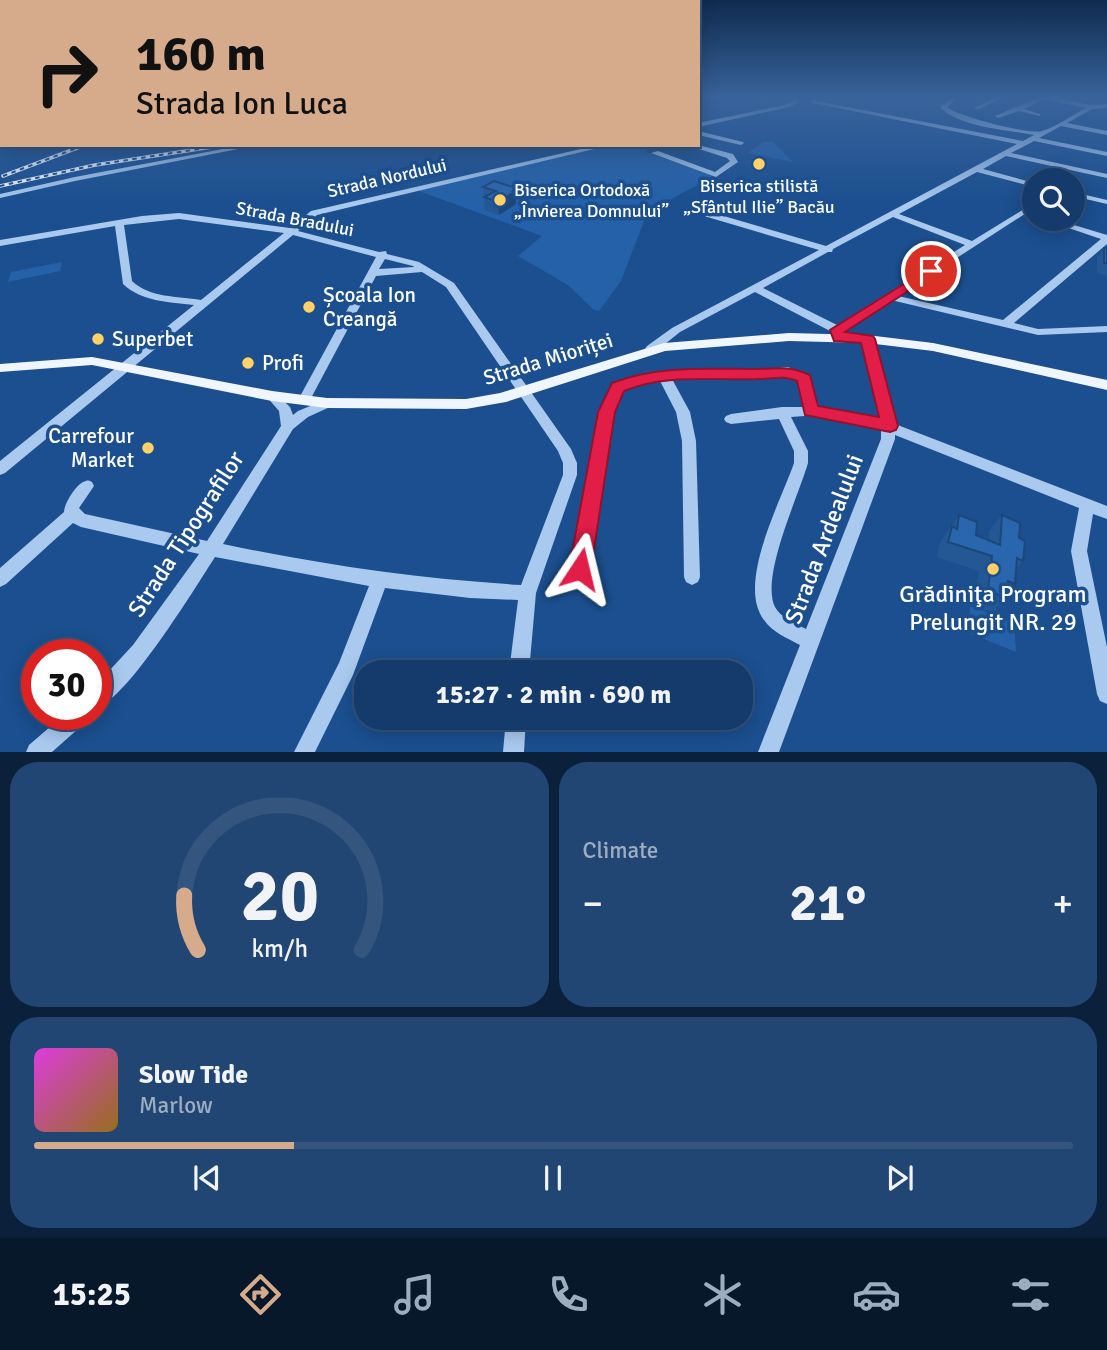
<!DOCTYPE html>
<meta charset="utf-8">
<style>
body{margin:0;font-family:Signika,sans-serif;background:#214673;color:#f1f3f6;height:100vh;display:flex;flex-direction:column;font-size:26px;white-space:nowrap}
*{box-sizing:border-box;margin:0}
p{font-size:23px;color:#9dadc1}
.icon{flex:none;width:38px;height:38px;fill:none;stroke:currentColor;stroke-width:2;stroke-linecap:round;stroke-linejoin:round}
.map{position:relative;height:752px;overflow:hidden}
.details{display:flex;flex-direction:column;gap:10px;padding:10px;background:#0b203b;flex:1}
.details>*{flex:none}
.top-card{position:absolute;left:0px;top:0px;width:700px;height:147px;box-shadow:0 4px 18px #0003,0 0 0 2px #33557e;background:#d6ab8b;color:#111;overflow:hidden}
.tools{position:absolute;left:1022px;top:168px;display:grid;gap:14px}
.tools a{display:grid;place-items:center;width:63px;height:63px;border-radius:50%;background:#143b6b;box-shadow:0 4px 18px #0003,0 0 0 2px #33557e;font-size:35px}
.speed{position:absolute;left:21px;top:639px;display:flex;gap:14px;font-size:35px;font-weight:700;text-align:center}
.speed>*{display:grid;place-content:center;width:91px;height:91px;border-radius:50%;background:#143b6b;box-shadow:0 4px 18px #0003,0 0 0 2px #33557e;line-height:1}
.speed .limit{border:10px solid #d22;background:#fff;color:#111}
.pin{position:absolute;display:grid;place-items:center;width:60px;height:60px;color:#fff;margin:-30px;border:4px solid #fff;border-radius:50%;box-shadow:0 2px 7px #0007}
.me{position:absolute;width:77px;margin:-38px;rotate:10deg;stroke-linejoin:round;filter:drop-shadow(0 0 5px #0008)}
.turn{display:flex;align-items:center;gap:24px;height:147px;padding:0 21px;font-size:32px}
.turn .icon{width:91px;height:91px;stroke-width:2.5}
.turn b{display:block;font-size:49px;line-height:60px}
.big{font-size:52px;font-weight:700;line-height:1.1}
.details .tile{flex:1;display:flex;flex-direction:column;justify-content:center;gap:10px;min-width:0;padding:0 24px;border-radius:28px;background:#214673}
.details .dial{align-items:center;gap:0}
.dial svg{height:182px;overflow:visible;fill:none;stroke:#33557e;stroke-width:7;stroke-linecap:round;text-anchor:middle}
.dial text{fill:#f1f3f6;stroke:none}
.song{display:flex;align-items:center;gap:21px}
.cover{width:84px;height:84px;border-radius:10px;background:linear-gradient(135deg,hsl(300 70% 55%),hsl(40 70% 35%))}
.played{height:7px;border-radius:4px;background:linear-gradient(90deg,#d6ab8b 25%,#33557e 25%)}
.keys{display:flex;justify-content:space-around;direction:ltr}
.heat{display:flex;justify-content:space-between;align-items:center;font-size:38px;direction:ltr}
.details .tiles{flex:1;display:grid;gap:10px;grid-template-columns:1fr 1fr}
.tile:last-child{grid-column:span 2}
.trip{position:absolute;left:354px;top:660px;width:399px;height:70px;border-radius:28px;background:#143b6b;box-shadow:0 4px 18px #0003,0 0 0 2px #33557e;font-weight:700;line-height:70px;text-align:center}
.tab-bar{display:flex;height:112px;justify-content:space-around;align-items:center;background:#08182b;color:#9dadc1}
.tab-bar .icon{width:49px;height:49px}
.tab-bar .on{color:#d6ab8b}
.tab-bar b{font-size:32px;color:#f1f3f6}
.map>svg:first-child{display:block}
.green{fill:#2461a8}
.lines{fill:none;stroke-linecap:round;stroke-linejoin:round}
.minor{fill:#a9c9ee;fill-rule:evenodd}
.major{fill:#f0f6ff;fill-rule:evenodd}
.rail-casing{stroke:#fff;stroke-width:3.5}
.rail{stroke:#1b4f8f;stroke-width:2;stroke-dasharray:4.5;stroke-linecap:butt}
.wall{fill:#245895}
.shaded-wall{fill:#1d4779}
.building{fill:#2a66ad;stroke:#1d4779;stroke-width:2}
.route{fill:#e11d48;stroke:#92132f;stroke-width:2}
.poi-dot{fill:#ffd166;stroke:#1b4f8f;stroke-width:2.5}
.labels{text-anchor:middle;dominant-baseline:central;stroke-width:7;stroke-linejoin:round;paint-order:stroke}
.far-street-label{font-size:18px;fill:#fff;stroke:#1b4f8f}
.far-poi-label{font-size:18px;fill:#fff;stroke:#1b4f8f}
.poi-label{font-size:21px;fill:#fff;stroke:#1b4f8f;text-anchor:start}
.street-label{font-size:21px;fill:#fff;stroke:#1b4f8f}
.near-street-label{font-size:24px;fill:#fff;stroke:#1b4f8f}
.near-poi-label{font-size:24px;fill:#fff;stroke:#1b4f8f}
</style>
<div class="map">
<svg width="1107" height="752" viewBox="0 0 1107 752">
<rect width="100%" height="100%" fill="#1b4f8f"/>
<path class="green" d="M763,142H773L793,162L748,153Z
M612,145H652L645,152L716,175L662,204L646,216L621,281L599,311L594,310L568,285L518,256L542,236L416,190Z
M62,262L60,271L8,282L11,272Z
M970,606L1014,623L1016,652L969,633Z"/>
<g class="lines">
<path class="minor" d="M792,98H798L799,102L789,107L698,127V123L785,105L793,101Z
M952,98H958L947,107C956,116 1030,135 1042,131C1056,127 1072,115 1086,108L1044,99L1024,109L1040,114V116L1019,111L998,118L995,116L1038,98H1054L1091,105L1107,104V108L1092,109L1067,123L1107,131V135L1061,126L1039,138L1107,152V156L1034,141L1011,153L1107,174V178L1006,156L983,169L1034,183V187L977,172L899,214L972,241L1034,203V208L898,296L1003,320L1101,239L1042,219H1054L1107,235V244L1014,323L1038,329L1107,326V332L1038,335L891,300L843,331L845,337L839,340L835,339L832,332L755,292L680,332L655,352H647L645,349L647,346L672,328L819,250L704,216V212H710L826,246L1017,144L813,103L811,100L1023,141L1034,135C1008,130 958,127 940,107ZM893,217L965,245L837,325L763,288L828,252H832L833,249Z
M995,98H1002L979,109L974,108Z
M698,131L743,142L744,143L741,145L698,135Z
M244,145H259L75,181L0,198V194L75,177Z
M598,145H611L317,215L298,231L379,252L386,251L387,254L419,262L454,283L571,449L577,463V475L536,593L529,672H509L518,600L470,598L385,588L353,675L315,752H294L339,663L369,586L215,557C193,591 130,695 96,709V685L133,645L199,554L81,527L73,523L6,584L0,587V568L64,512C64,504 77,482 86,481C88,480 90,481 92,482L94,486L79,508L85,514L207,541L281,426L279,411L266,396L268,393H276L290,407L293,415L298,411L327,399L333,403L332,406L308,417L293,429L223,544C322,565 421,579 521,585L563,475V463L558,451L446,287L422,272L376,276L310,400L304,404L299,403L298,400L376,257L293,235L5,473L0,475V461L194,305C170,302 142,302 123,284L115,226L0,246V240L142,216L179,213L290,228L311,211ZM179,219L284,233L201,300C177,296 150,298 132,281L124,225ZM385,259L413,266L414,267L379,269Z
M687,145H698L733,154L738,162L716,177L651,153L658,151L715,172L730,161L727,158Z
M1073,192L1107,200V204L1073,196Z
M867,336L873,339L895,412V424L1107,506V519L1093,514L1087,551L1107,647V704L1100,701L1097,694L1071,551L1079,508L895,435V439L779,752H758L800,645C787,638 772,632 764,620C736,584 781,501 794,463V451L779,419L731,424L726,422L724,419L726,416L731,414L782,407H804L798,380C783,374 771,378 755,378C727,377 700,376 672,379L690,412L696,441L700,577L698,582L692,585L686,582L684,577L682,441L676,412L660,381L641,383L622,390L613,412L588,569L586,574L580,576L574,574L572,569L599,412L613,384L639,375L702,368L759,370L788,367L808,375L817,406L881,419V412L861,339ZM818,415L872,425L881,429V439L806,629C796,624 780,617 775,607C760,577 799,495 808,463V451L791,417Z
M65,714H90L87,721L52,752H26L29,745Z
M506,718H526L524,752H503Z"/>
<path class="major" d="M0,118H2L0,125Z
M789,333L867,335L933,343L1107,380V390L933,351L867,343L789,341L665,351L506,402L466,409L327,408L272,401L92,365L0,372V364L92,357L272,391L327,398L466,399L500,393L664,343Z"/>
<defs>
<path id="rail" d="M3,176L85,145
M0,186L95,165L225,145"/>
</defs>
<use href="#rail" class="rail-casing"/>
<use href="#rail" class="rail"/>
</g>
<path class="wall" d="M483,187L516,188V204L499,215L485,210Z
M1104,248H1107V276L1097,273V258Z
M959,515L976,535L989,540V531L1002,515L1019,538L1023,561L1016,569L1015,584L1007,592V599L993,613L974,605L979,571L937,557L940,542Z"/>
<path class="shaded-wall" d="M516,188V204L499,215L498,202Z"/>
<path class="building" d="M494,181L516,188L513,191H516L498,202L484,197L496,191L483,187Z
M1104,248H1107V263H1104Z
M959,515L977,522L976,535L1000,545L1002,515L1020,523L1019,538L1025,541L1023,561L1017,558L1015,584L1008,581L1007,599L988,590L992,556L948,542L952,526L957,529Z"/>
<linearGradient id="sky" x2="0" y2="1"><stop stop-color="#0f2b4f"/><stop offset="0.48" stop-color="#39639b"/><stop offset="1" stop-color="#39639b" stop-opacity="0"/></linearGradient>
<rect width="1107" height="203" fill="url(#sky)"/>
<path class="route" d="M931,267L936,268V273L845,332L873,336L875,339L898,426L896,430L890,432L805,415L797,381C783,375 773,379 759,379C713,381 668,373 624,391L615,412L591,569L588,576L580,579L572,576L569,569L598,412L612,383C659,365 707,369 757,369C780,369 788,365 810,375L818,406L879,417L861,343L834,341L830,330Z"/>
<g class="poi-dot">
<circle cx="759" cy="164" r="7"/>
<circle cx="500" cy="200" r="7"/>
<circle cx="309" cy="307" r="7"/>
<circle cx="98" cy="339" r="7"/>
<circle cx="248" cy="363" r="7"/>
<circle cx="148" cy="448" r="7"/>
<circle cx="993" cy="569" r="7"/>
</g>
<g class="labels">
<g class="far-street-label">
<text transform="translate(387 178) rotate(-13)">Strada Nordului</text>
<text transform="translate(295 219) rotate(11)">Strada Bradului</text>
</g>
<g class="far-poi-label">
<text x="759" y="186">Biserica stilistă<tspan x="759" dy="21">„Sfântul Ilie” Bacău</tspan></text>
<text x="514" y="190" text-anchor="start">Biserica Ortodoxă<tspan x="514" dy="21">„Învierea Domnului”</tspan></text>
</g>
<g class="poi-label">
<text x="323" y="295">Școala Ion<tspan x="323" dy="24">Creangă</tspan></text>
<text x="112" y="339">Superbet</text>
<text x="262" y="363">Profi</text>
<text x="134" y="436" text-anchor="end">Carrefour<tspan x="134" dy="24">Market</tspan></text>
</g>
<g class="street-label">
<text transform="translate(548 359) rotate(-17)">Strada Mioriței</text>
</g>
<g class="near-street-label">
<text transform="translate(186 534) rotate(-57)">Strada Tipografilor</text>
<text transform="translate(824 539) rotate(-69)">Strada Ardealului</text>
</g>
<g class="near-poi-label">
<text x="993" y="594">Grădiniţa Program<tspan x="993" dy="28">Prelungit NR. 29</tspan></text>
</g>
</g>
</svg>
<div class="tools">
<a><svg class="icon" aria-label="search" viewBox="0 0 24 24"><circle cx="10" cy="10" r="6"/><path d="M15 15l6 6"/></svg></a>
</div>
<div class="speed"><div class="limit">30</div></div>
<div class="pin" style="left:931px;top:271px;background:#d93025"><svg class="icon" aria-label="arrive" viewBox="0 0 24 24"><path d="M6 21V4h12l-3 4 3 4H6"/></svg></div>
<svg class="me" style="left:580px;top:569px" viewBox="-20 -20 40 40"><path d="M0-17L14 15 0 8-14 15z" fill="#e11d48" stroke="#fff" stroke-width="4"/></svg>
<div class="trip">15:27 · 2 min · 690 m</div>
<div class="top-card">
<div class="turn"><svg class="icon" aria-label="right" viewBox="0 0 24 24"><path d="M7 20v-9h11M14 6l5 5-5 5"/></svg><div><b>160 m</b>Strada Ion Luca</div></div>
</div>
</div>
<section class="details">
<div class="tiles">
<div class="tile dial"><svg viewBox="0 0 100 80">
<path d="M14 69A42 42 0 1 1 86 69"/>
<path d="M14 69A42 42 0 0 1 8 45" stroke="#d6ab8b"/>
<text x="50" y="56" font-size="32" font-weight="700">20</text>
<text x="50" y="72" font-size="11">km/h</text>
</svg></div>
<div class="tile"><p>Climate</p>
<div class="heat"><a>−</a><b class="big">21°</b><a>+</a></div>
</div>
<div class="tile">
<div class="song"><i class="cover"></i><div><b>Slow Tide</b><p>Marlow</p></div></div>
<div class="played"></div>
<div class="keys"><svg class="icon" aria-label="previous" viewBox="0 0 24 24"><path d="M18 5L8 12l10 7zM5 5v14"/></svg><svg class="icon" aria-label="pause" viewBox="0 0 24 24"><path d="M8 5v14M16 5v14"/></svg><svg class="icon" aria-label="next" viewBox="0 0 24 24"><path d="M6 5l10 7-10 7zM19 5v14"/></svg></div>
</div>
</div>
</section>
<nav class="tab-bar">
<b>15:25</b>
<svg class="icon on" aria-label="directions" viewBox="0 0 24 24"><path d="M12 3l9 9-9 9-9-9zM9 14v-3h6M13 9l2 2-2 2"/></svg>
<svg class="icon" aria-label="music" viewBox="0 0 24 24"><path d="M9 18V5l10-2v13"/><circle cx="6" cy="18" r="3"/><circle cx="16" cy="16" r="3"/></svg>
<svg class="icon" aria-label="phone" viewBox="0 0 24 24"><path d="M5 4h4l2 5-3 2q2 4 5 5l2-3 5 2v4C11 20 4 13 5 4z"/></svg>
<svg class="icon" aria-label="climate" viewBox="0 0 24 24"><path d="M12 3v18M4 7l16 10M4 17L20 7"/></svg>
<svg class="icon" aria-label="car" viewBox="0 0 24 24"><path d="M5 17H2v-5l4-1 3-4h7l3 4 3 1v5h-3M9 17h6M6 11h13"/><circle cx="7" cy="17" r="2"/><circle cx="17" cy="17" r="2"/></svg>
<svg class="icon" aria-label="filters" viewBox="0 0 24 24"><path d="M4 7h16M4 17h16"/><circle cx="9" cy="7" r="2"/><circle cx="15" cy="17" r="2"/></svg>
</nav>
